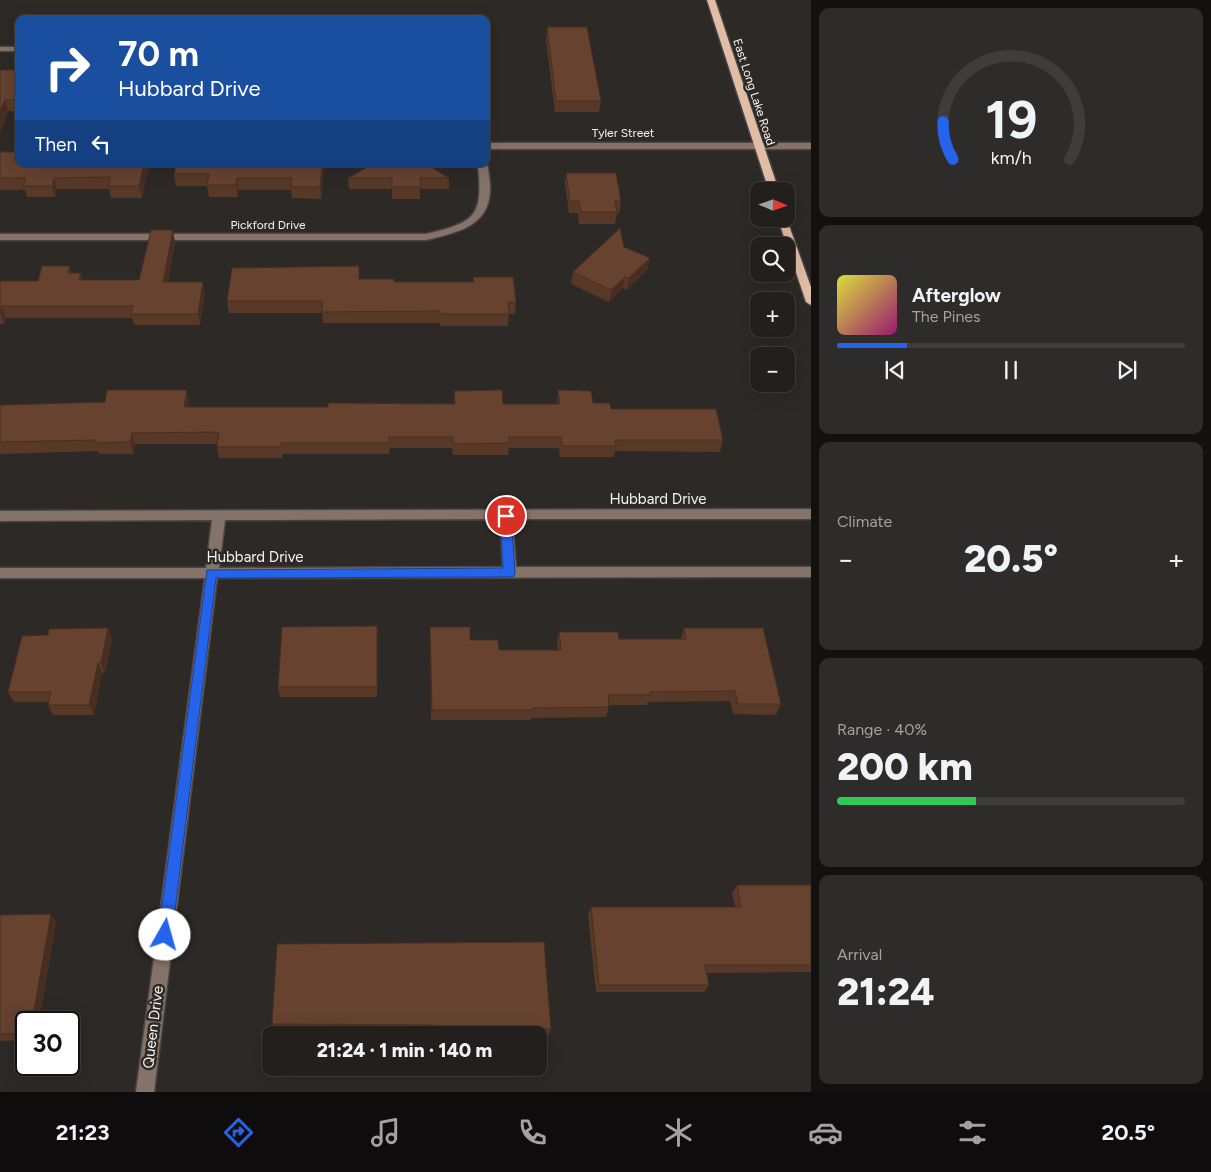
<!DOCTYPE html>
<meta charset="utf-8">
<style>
body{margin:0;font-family:Figtree,sans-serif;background:#2e2c2a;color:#f1f3f6;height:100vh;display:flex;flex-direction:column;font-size:19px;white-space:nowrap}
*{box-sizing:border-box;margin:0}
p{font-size:16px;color:#a2a2a4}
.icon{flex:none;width:28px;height:28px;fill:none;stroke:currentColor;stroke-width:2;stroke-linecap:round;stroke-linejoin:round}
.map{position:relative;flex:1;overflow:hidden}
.sheet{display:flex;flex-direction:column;gap:8px;padding:8px;background:#131110;width:400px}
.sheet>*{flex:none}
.top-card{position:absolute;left:15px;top:15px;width:475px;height:152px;border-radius:10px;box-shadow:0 5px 20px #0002,0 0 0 1px #3f3d3b;background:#1a4fa0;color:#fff;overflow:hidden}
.needle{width:32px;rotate:92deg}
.buttons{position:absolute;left:750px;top:182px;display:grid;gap:10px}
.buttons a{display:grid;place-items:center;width:45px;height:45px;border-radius:10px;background:#221f1d;box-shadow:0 5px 20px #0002,0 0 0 1px #3f3d3b;font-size:25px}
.speed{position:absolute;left:15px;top:1011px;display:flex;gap:10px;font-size:25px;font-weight:700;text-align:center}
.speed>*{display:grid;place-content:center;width:65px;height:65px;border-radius:50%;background:#221f1d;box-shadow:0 5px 20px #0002,0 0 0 1px #3f3d3b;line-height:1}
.speed .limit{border:2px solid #111;border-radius:8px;background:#fff;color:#111}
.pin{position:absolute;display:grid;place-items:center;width:42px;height:42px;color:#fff;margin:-21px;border:2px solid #fff;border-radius:50%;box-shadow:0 1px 5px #0007}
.me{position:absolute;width:55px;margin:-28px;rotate:7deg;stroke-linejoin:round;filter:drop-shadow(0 0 4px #0008)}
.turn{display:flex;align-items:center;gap:18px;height:105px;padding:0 20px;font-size:22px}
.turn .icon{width:65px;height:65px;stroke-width:2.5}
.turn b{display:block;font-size:35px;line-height:42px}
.then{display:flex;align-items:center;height:48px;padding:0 20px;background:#0003;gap:10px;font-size:19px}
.big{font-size:38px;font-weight:800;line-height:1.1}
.sheet .tile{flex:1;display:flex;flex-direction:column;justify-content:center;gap:8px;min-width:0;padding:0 18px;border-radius:10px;background:#2e2c2a}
.sheet .dial{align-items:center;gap:0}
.dial svg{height:130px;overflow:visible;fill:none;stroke:#3f3d3b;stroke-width:7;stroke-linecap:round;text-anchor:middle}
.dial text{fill:#f1f3f6;stroke:none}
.song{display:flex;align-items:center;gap:15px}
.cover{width:60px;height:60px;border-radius:8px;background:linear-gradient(135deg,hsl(60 70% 55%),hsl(320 70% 35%))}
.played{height:5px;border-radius:2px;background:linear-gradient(90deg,#2563eb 20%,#3f3d3b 20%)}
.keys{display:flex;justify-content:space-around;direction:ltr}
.heat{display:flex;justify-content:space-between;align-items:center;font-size:28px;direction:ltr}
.charge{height:8px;border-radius:4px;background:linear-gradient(90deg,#34c759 40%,#3f3d3b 0)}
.trip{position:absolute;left:262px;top:1026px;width:285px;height:50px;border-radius:10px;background:#221f1d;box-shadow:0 5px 20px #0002,0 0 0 1px #3f3d3b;font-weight:800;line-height:50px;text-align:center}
.menu{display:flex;height:80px;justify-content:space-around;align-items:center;background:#0e0c0c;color:#a2a2a4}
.menu .icon{width:35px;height:35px}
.menu .current{color:#2563eb}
.menu b{font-size:22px;color:#f1f3f6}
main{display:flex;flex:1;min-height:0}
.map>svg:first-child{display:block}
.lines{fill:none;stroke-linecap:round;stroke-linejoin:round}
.minor-casing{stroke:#494543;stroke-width:3}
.major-casing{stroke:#494543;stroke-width:3}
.minor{fill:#857369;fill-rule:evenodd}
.major{fill:#e1bda8;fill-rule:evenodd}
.wall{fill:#583928}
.shaded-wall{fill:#472e21}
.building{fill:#66422f;stroke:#472e21}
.route{fill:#2563eb;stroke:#184099}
.labels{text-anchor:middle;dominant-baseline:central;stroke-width:5;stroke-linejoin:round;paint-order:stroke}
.far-street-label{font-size:12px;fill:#f6f3f1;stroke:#2d2927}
.street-label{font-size:15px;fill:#f6f3f1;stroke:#2d2927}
</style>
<main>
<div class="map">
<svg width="811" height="1092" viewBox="0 0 811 1092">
<rect width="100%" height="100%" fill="#2d2927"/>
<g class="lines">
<defs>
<path id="minor" d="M0,47H19V51H0Z
M486,143H811V149H486Z
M486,162C489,169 489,178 490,185C492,226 458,232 426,240H0V234H426C477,222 483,216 478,164H486Z
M811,509V519H512L516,567H811V577L217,578L154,1092H136L205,578H0V568H206L212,520L0,521V511ZM500,519L503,567L219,568L225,520Z"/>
<path id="major" d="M707,0H715L779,191H769Z
M786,217L811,287V305L806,302L778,219H786Z"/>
</defs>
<use href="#minor" class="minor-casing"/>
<use href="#major" class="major-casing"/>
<use href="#minor" class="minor"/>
<use href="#major" class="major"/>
</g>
<path class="wall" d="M547,27L601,101L599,112H555L546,39Z
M0,70H19V111H8L0,133Z
M0,152L19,164H149L142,198H111L109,189H57L55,197H27L25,190H0Z
M176,164H324L321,199L292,198L291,190H238V197H209L207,186H176L174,174Z
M566,173L621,201L619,213H617L615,224H579L578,213H569L565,184Z
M348,178H449V189H420V199H392V189H349Z
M175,242L168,282L205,294L200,325H134L132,318H6L4,324H0V281H38L72,273L83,280H139Z
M624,247L650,258L647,270L627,290L623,288L609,302L571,284L573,272Z
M473,277L516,302L515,314H509L508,326H440V323H323L322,313H229L227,301L360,279L394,282H473Z
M558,390L611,409L723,440L720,452L615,451L614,457H560L559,448H509L508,455H453L452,448H390L389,454H282V458H219L217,447V444H135L133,454H99L98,451L0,454V405L189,402L188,407H328L454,404V391L503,404H557Z
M430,627L470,640L499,650H558L557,642L559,632L619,639H681L684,628L781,704L776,715L733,714L730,701L648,702L647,705H609L606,717L531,718V720H431Z
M378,637L377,697H280L278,687Z
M112,639L105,673H102L94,715H53L48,705L49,702H14L8,692Z
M737,885H811V972L707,973L709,985L704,992H596L588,915L591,907H735L732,893Z
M0,915L56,922L39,1022H26V1040L0,1041Z
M277,944L551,1029L548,1036L434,1035V1032L274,1031L272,1024Z"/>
<path class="shaded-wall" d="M5,100L8,111L0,133V112Z
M144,164H149L142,198L139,186Z
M322,164H324L321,199L320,187Z
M54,178L57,189L55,197L52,186Z
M237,178L238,190V197L236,185Z
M173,230L175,242L166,294L163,282Z
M650,258L647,270L627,290L629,278Z
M70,266L74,278L68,273Z
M81,273L84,285L79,280Z
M625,277L623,288L609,302L611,290Z
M203,282L205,294L200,325L198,314Z
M2,306L6,318L4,324L0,313Z
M187,390L189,402L186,419L184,407Z
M132,433L135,444L133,454L130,442Z
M377,626L378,637L377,697Z
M108,628L112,639L105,673L101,663Z
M98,663L102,673L94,715L89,705Z
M51,914L56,922L39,1022H32Z"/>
<path class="building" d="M547,27H587L601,101H556Z
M0,70H19V100H5L0,112Z
M0,152H19V164H144L139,186H108L111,177L54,178L52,186H23L26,178H0Z
M176,164H322L320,187H291L292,178H237L236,185H207L209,174H174Z
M373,164H426L449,178H420V187H392V178H348Z
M566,173H616L621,201H615L617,212H581L579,201H570Z
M620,228L624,247L650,258L629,278L625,277L611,290L573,272Z
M151,230H173L163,282H203L198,314H131L133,306H2L0,313V281H38L42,266H70L68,273H81L79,280H139Z
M359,266V279H394V282H474L473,277H513L516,302H508L509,314H440V311L322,312V301H227L232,268Z
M107,390H187L184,407H328V403L455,404L454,391L502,390L503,404H560L558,390L591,391L593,403H610L611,409H716L723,440H615L616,446H562L561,437H509V443L453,444V437H389V443H281L280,447H217L219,432L132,433L130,442L96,443V440L0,442V405L105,402Z
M377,626V687H278L282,627Z
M430,627H470V640H498L499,650H561L559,632H618L619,639H686L684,628H763L781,704H738L735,691L650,692V695H608L609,707L532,708V710H432Z
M108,628L101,663H98L89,705H48L51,692H8L22,636L48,635L49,629Z
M737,885H811V965H705L709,985H599L591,907H741Z
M51,914L32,1022H26V1034H0V915Z
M544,942L551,1029H435V1025L272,1024L277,944Z"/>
<path class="route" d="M506,511L511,516L515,572L514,576L510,577L216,578L172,935L170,940L165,942L160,940L158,935L207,570L503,568L500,516Z"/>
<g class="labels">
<g class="far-street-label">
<text transform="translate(754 92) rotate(72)">East Long Lake Road</text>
<text x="623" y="133">Tyler Street</text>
<text x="268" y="225">Pickford Drive</text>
</g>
<g class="street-label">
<text x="658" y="499">Hubbard Drive</text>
<text x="255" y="557">Hubbard Drive</text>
<text transform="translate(153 1027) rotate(-83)">Queen Drive</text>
</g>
</g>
</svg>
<div class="buttons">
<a><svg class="needle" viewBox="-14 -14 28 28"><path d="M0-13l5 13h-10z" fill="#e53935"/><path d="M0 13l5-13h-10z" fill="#a2a2a4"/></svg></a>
<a><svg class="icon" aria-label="search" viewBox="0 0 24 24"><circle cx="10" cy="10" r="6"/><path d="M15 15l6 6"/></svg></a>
<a>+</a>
<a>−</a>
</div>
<div class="speed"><div class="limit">30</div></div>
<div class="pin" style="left:506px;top:516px;background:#d93025"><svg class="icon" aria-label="arrive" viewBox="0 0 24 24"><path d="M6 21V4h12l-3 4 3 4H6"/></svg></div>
<svg class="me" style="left:165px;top:935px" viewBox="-20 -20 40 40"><circle r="19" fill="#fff"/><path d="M0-13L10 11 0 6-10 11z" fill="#2563eb"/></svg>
<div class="trip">21:24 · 1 min · 140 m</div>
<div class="top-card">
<div class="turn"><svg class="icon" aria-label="right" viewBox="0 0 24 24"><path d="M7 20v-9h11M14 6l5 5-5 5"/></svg><div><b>70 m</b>Hubbard Drive</div></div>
<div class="then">Then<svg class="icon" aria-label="left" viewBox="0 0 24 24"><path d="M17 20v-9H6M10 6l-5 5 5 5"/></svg></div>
</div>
</div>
<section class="sheet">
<div class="tile dial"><svg viewBox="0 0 100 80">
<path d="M14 69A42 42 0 1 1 86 69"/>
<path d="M14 69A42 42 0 0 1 8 46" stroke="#2563eb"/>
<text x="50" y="56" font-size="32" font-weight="700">19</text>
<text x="50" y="72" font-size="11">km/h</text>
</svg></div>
<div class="tile">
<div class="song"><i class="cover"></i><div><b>Afterglow</b><p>The Pines</p></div></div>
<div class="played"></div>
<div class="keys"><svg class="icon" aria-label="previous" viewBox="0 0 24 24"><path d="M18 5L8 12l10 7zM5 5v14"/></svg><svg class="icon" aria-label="pause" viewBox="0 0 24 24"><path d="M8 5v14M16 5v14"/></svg><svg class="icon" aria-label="next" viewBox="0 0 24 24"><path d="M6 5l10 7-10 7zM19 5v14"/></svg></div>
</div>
<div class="tile"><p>Climate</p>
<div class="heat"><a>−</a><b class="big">20.5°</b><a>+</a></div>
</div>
<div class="tile"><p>Range · 40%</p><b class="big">200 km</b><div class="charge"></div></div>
<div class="tile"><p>Arrival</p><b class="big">21:24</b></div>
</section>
</main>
<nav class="menu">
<b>21:23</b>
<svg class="icon current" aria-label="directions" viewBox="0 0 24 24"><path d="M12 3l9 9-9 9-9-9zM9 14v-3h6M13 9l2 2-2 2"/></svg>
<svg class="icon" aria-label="music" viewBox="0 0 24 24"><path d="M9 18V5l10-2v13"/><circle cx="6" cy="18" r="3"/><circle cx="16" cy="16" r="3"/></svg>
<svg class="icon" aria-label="phone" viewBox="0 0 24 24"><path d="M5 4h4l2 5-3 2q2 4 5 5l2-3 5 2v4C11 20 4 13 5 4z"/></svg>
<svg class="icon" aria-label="climate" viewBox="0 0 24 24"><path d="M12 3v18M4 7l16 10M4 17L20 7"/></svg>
<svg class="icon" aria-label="car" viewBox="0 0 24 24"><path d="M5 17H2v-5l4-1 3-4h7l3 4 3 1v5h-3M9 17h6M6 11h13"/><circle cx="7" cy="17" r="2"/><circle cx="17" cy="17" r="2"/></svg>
<svg class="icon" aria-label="filters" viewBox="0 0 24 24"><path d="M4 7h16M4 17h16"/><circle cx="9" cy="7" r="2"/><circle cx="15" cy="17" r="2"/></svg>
<b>20.5°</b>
</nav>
